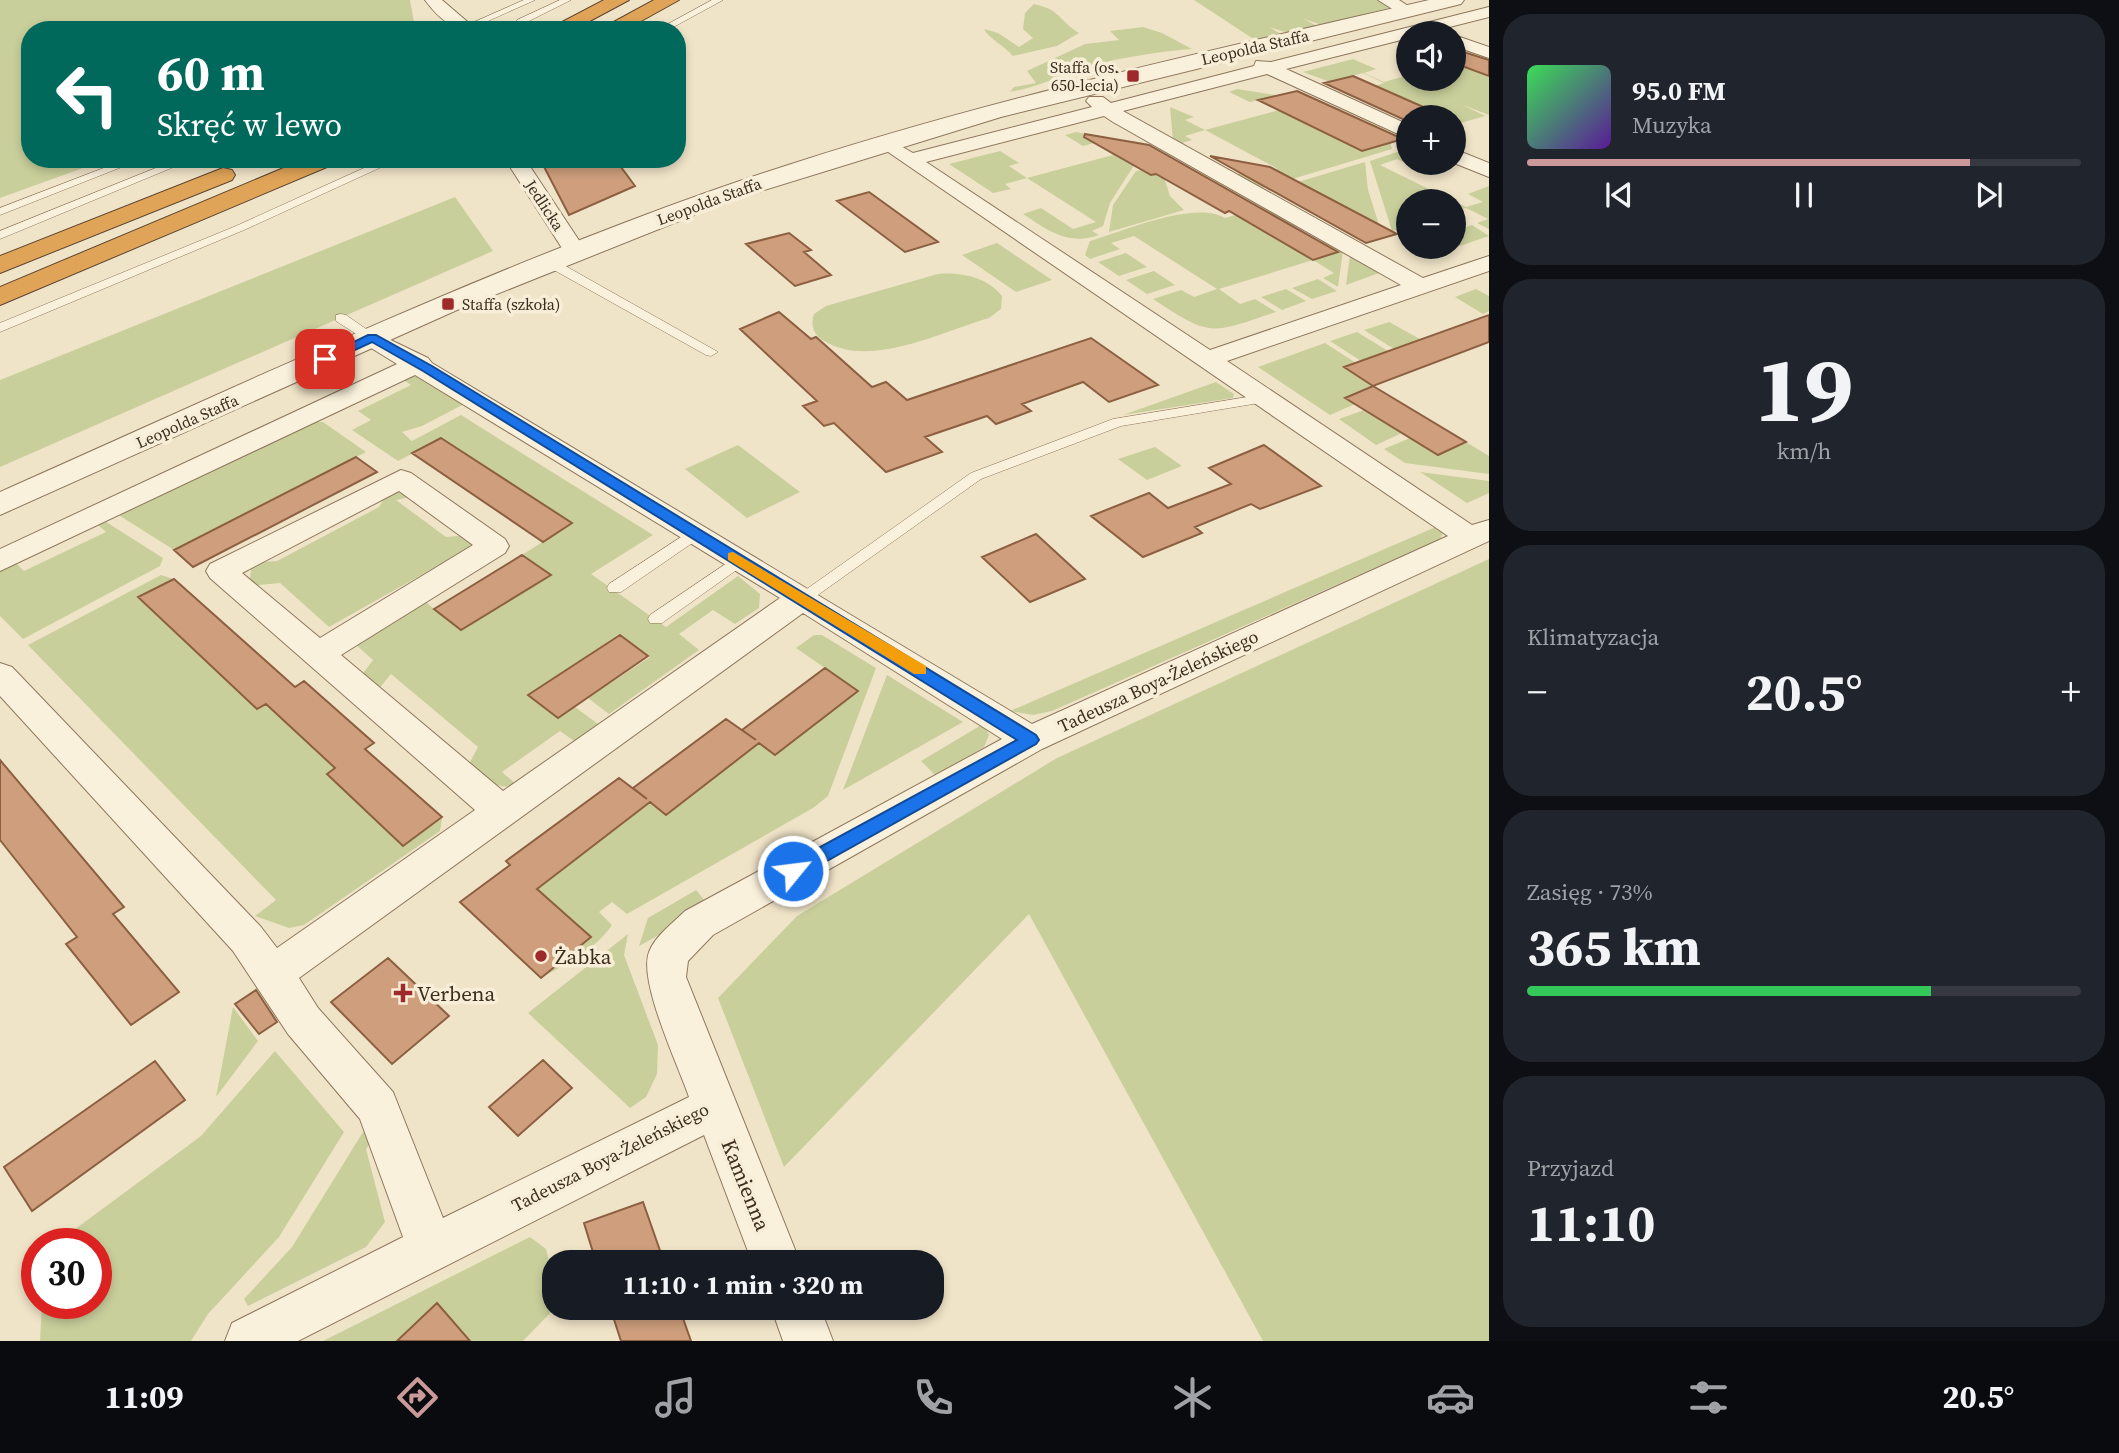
<!DOCTYPE html>
<html lang="pl">
<meta charset="utf-8">
<style>
body{margin:0;font-family:"Source Serif 4",serif;background:#20242c;color:#f1f3f6;height:100vh;display:flex;flex-direction:column;font-size:26px;white-space:nowrap}
*{box-sizing:border-box;margin:0}
p{font-size:23px;color:#9ea1a6}
.icon{flex:none;width:38px;height:38px;fill:none;stroke:currentColor;stroke-width:2;stroke-linecap:round;stroke-linejoin:round}
.map{position:relative;flex:1;overflow:hidden}
.details{display:flex;flex-direction:column;gap:14px;padding:14px;background:#0d0f14;width:630px}
.details>*{flex:none}
.guide{position:absolute;left:21px;top:21px;width:665px;height:147px;border-radius:28px;box-shadow:0 4px 10px #0003;background:#00695c;color:#fff;overflow:hidden}
.fabs{position:absolute;left:1396px;top:21px;display:grid;gap:14px}
.fabs a{display:grid;place-items:center;width:70px;height:70px;border-radius:50%;background:#171b24;box-shadow:0 4px 10px #0003;font-size:35px}
.speed{position:absolute;left:21px;top:1228px;display:flex;gap:14px;font-size:35px;font-weight:700;text-align:center}
.speed>*{display:grid;place-content:center;width:91px;height:91px;border-radius:50%;background:#171b24;box-shadow:0 4px 10px #0003;line-height:1}
.speed .limit{border:10px solid #d22;background:#fff;color:#111}
.pin{position:absolute;display:grid;place-items:center;width:60px;height:60px;color:#fff;margin:-30px;border-radius:14px;box-shadow:0 4px 10px #0006}
.me{position:absolute;width:77px;margin:-38px;rotate:61deg;stroke-linejoin:round;filter:drop-shadow(0 0 5px #0008)}
.turn{display:flex;align-items:center;gap:24px;height:147px;padding:0 21px;font-size:32px}
.turn .icon{width:91px;height:91px;stroke-width:2.5}
.turn b{display:block;font-size:49px;line-height:60px}
.big{font-size:52px;font-weight:700;line-height:1.1}
.details .tile{flex:1;display:flex;flex-direction:column;justify-content:center;gap:10px;min-width:0;padding:0 24px;border-radius:28px;background:#20242c}
.details .dial{align-items:center;gap:0}
.dial b{font-size:91px;line-height:1}
.song{display:flex;align-items:center;gap:21px}
.cover{width:84px;height:84px;border-radius:10px;background:linear-gradient(135deg,hsl(130 70% 55%),hsl(270 70% 35%))}
.played{height:7px;border-radius:4px;background:linear-gradient(90deg,#cc999b 80%,#363941 80%)}
.keys{display:flex;justify-content:space-around;direction:ltr}
.heat{display:flex;justify-content:space-between;align-items:center;font-size:38px;direction:ltr}
.charge{height:10px;border-radius:5px;background:linear-gradient(90deg,#34c759 73%,#363941 0)}
.trip{position:absolute;left:542px;top:1250px;width:402px;height:70px;border-radius:28px;background:#171b24;box-shadow:0 4px 10px #0003;font-weight:700;line-height:70px;text-align:center}
.dock{display:flex;height:112px;justify-content:space-around;align-items:center;background:#090b0e;color:#9ea1a6}
.dock .icon{width:49px;height:49px}
.dock .current{color:#cc999b}
.dock b{font-size:32px;color:#f1f3f6}
main{display:flex;flex:1;min-height:0}
.map>svg:first-child{display:block}
.green{fill:#c9cf9b}
.building{fill:#cf9f7d;stroke:#8d5f41;stroke-width:2}
.lines{fill:none;stroke-linecap:round;stroke-linejoin:round}
.service-casing{stroke:#8d765c;stroke-width:1}
.minor-casing{stroke:#8d765c;stroke-width:2}
.tertiary-casing{stroke:#8d765c;stroke-width:2}
.motorway-casing{stroke:#5b4430;stroke-width:2}
.service{fill:#faf1dc;fill-rule:evenodd}
.minor{fill:#faf1dc;fill-rule:evenodd}
.tertiary{fill:#faf1dc;fill-rule:evenodd}
.motorway{fill:#e0a458;fill-rule:evenodd}
.route{fill:#1a73e8;stroke:#114b97;stroke-width:2}
.slow{fill:#f59e0b}
.poi-dot{fill:#9e2a2b;stroke:#f7eed8;stroke-width:2.5}
.labels{text-anchor:middle;dominant-baseline:central;stroke-width:7;stroke-linejoin:round;paint-order:stroke}
.far-street-label{font-size:16px;fill:#3d2e20;stroke:#f7eed8}
.far-poi-label{font-size:16px;fill:#3d2e20;stroke:#f7eed8;text-anchor:end}
.street-label{font-size:18px;fill:#3d2e20;stroke:#f7eed8}
.near-poi-label{font-size:21px;fill:#3d2e20;stroke:#f7eed8;text-anchor:start}
.near-street-label{font-size:21px;fill:#3d2e20;stroke:#f7eed8}
</style>
<main>
<div class="map">
<svg width="1489" height="1341" viewBox="0 0 1489 1341">
<rect width="100%" height="100%" fill="#f0e4c8"/>
<path class="green" d="M0,0H410L414,22L402,30H30V159H108L0,198Z
M1194,0H1378L1389,8L1322,25L1304,19L1317,26L1288,33L1269,27L1281,34L1255,40Z
M1034,4C1061,10 1057,19 1079,33L1057,46L1013,56C1005,46 989,39 984,29L998,33L1019,47L1033,38L1023,29L1025,13Z
M1143,27L1162,33L1192,49C1162,51 1111,59 1083,68C1058,77 1037,87 1010,92L1014,87L1036,83L1027,71L1085,44L1119,40L1110,31Z
M1454,50L1489,59L1456,63L1489,76V115L1463,105L1485,116L1454,125V117H1438L1441,116L1375,86L1384,83L1363,73L1336,80L1341,86L1303,72L1353,59L1376,69L1364,73L1384,82L1409,75V79H1454Z
M1237,89L1312,101L1362,151L1382,145L1389,138L1392,149L1259,189L1234,175L1249,170L1258,176L1278,169L1205,130L1185,136L1192,140L1179,144L1173,141L1170,107L1194,117L1185,120L1205,130L1279,110L1259,100L1250,102L1229,92Z
M1076,132L1106,138L1162,158L1133,167L1110,203L1103,226L1092,231L1099,235C1068,246 1047,230 1023,214L1041,208L1073,229L1096,222L1027,178L1005,184L1011,189L993,193L949,164L1000,151L1019,163L1009,166L1027,178L1113,155L1094,143L1083,146L1065,135Z
M1397,152L1409,154V163H1427L1413,167L1397,159L1380,165L1453,201H1409V226L1392,231L1370,161Z
M1365,162L1368,190L1381,231L1365,217L1298,182Z
M1180,167L1191,172L1165,180L1170,196L1184,210L1109,232L1113,205L1136,171L1141,170L1151,175Z
M1489,186V229L1477,223L1488,219L1466,208L1454,211V202L1466,207L1483,202L1468,194Z
M455,197L493,251L0,467V380Z
M1264,207L1300,226L1290,228L1253,225L1313,260L1333,254L1316,243L1324,240L1343,251L1338,287L1323,278L1334,273L1313,260L1219,289L1240,304L1255,299L1276,312C1211,334 1212,338 1153,299L1181,290L1194,297L1217,289L1134,236L1111,243L1120,249L1090,259L1085,255L1090,241C1124,231 1194,200 1225,218Z
M1472,225L1489,236L1442,252L1433,247H1454V231Z
M997,243L1052,280L1016,292L962,255Z
M1126,253L1147,267L1119,276L1098,262Z
M1350,255L1382,272L1346,285Z
M1154,271L1175,285L1147,294L1126,280Z
M938,274C961,272 987,277 1002,296L1001,309L989,318C941,332 870,369 824,341C814,335 810,326 814,314L826,306Z
M1318,279L1337,291L1312,299L1292,288Z
M1286,289L1306,301L1282,310L1261,297Z
M1476,289L1489,296V311L1483,314L1455,297Z
M1389,322L1420,339L1394,349L1364,330Z
M1357,332L1388,351L1361,361L1330,341Z
M1325,343L1356,363L1345,368L1373,386L1346,398L1355,404L1330,415L1258,367Z
M419,375L468,402L422,426L402,432L412,441L461,415L653,535L591,574L666,627L738,576L760,594L759,608L735,624L713,610L679,634L699,650L609,714L588,698L650,657L619,634L528,695L558,718L575,707L598,724L574,741L560,731L502,772L517,785C499,792 481,776 468,766L478,747L391,674L378,690L361,676L373,660L355,644L426,602L434,609L550,575L522,555L572,523L442,438L398,461L352,430L371,420L358,411L411,385L402,379Z
M1216,382L1234,394L1233,398L1123,415Z
M1364,410L1402,433L1376,445L1339,419Z
M312,422H323L366,452L174,550L117,514Z
M1410,438L1438,455L1466,442L1489,456V474L1405,463L1384,449Z
M738,445L800,492L747,518L685,469Z
M1155,447L1182,466L1147,480L1118,459Z
M1420,472L1489,481V493L1467,503Z
M400,491L416,496L396,500L446,537L471,535L477,547L462,552L329,627L280,583L249,586L252,563L277,561L379,507L387,494Z
M103,520L163,558L160,566L23,639L0,616V570L15,562L24,571L106,532L97,524Z
M1438,526L1443,533L1440,539L1052,711L1033,715L1010,711Z
M1489,559V1341H1263L1029,914L784,1167L718,998L797,916L1057,758Z
M161,575L174,579L138,598L257,709L266,704L335,769L327,775L403,846L442,818L440,831L304,925L289,928L255,916L276,900L28,645Z
M814,635H822L876,668L828,796L813,808L627,914L612,902L599,912L612,925C596,949 566,964 541,978L591,937L537,889L650,802L858,691L796,648Z
M887,675L963,722L843,790Z
M983,724L989,735L984,747L935,775L921,761Z
M696,890L710,907L639,946L648,918Z
M628,934L624,955L658,1045L657,1074L646,1097L630,1108L528,1013Z
M233,1007L258,1041L216,1097Z
M275,1051L344,1132L279,1237L208,1314L191,1341H40L42,1304H96V1244H55L201,1136Z
M363,1132L373,1139L366,1149L385,1222L366,1247L248,1306L244,1299L292,1247Z
M530,1237L546,1249L555,1284L556,1307L523,1341H470L437,1303L397,1341H323Z"/>
<path class="building" d="M1454,49L1489,60V76L1454,63Z
M1353,76L1446,117H1409V122L1324,83Z
M1297,91L1403,139L1362,151L1258,100Z
M1085,134L1149,145L1338,252L1313,260L1229,211L1225,213L1156,174L1151,175L1084,137Z
M1210,156L1270,167L1397,234L1366,243Z
M540,159H615L635,186L569,215Z
M869,192L938,242L905,252L837,201Z
M789,233L811,250L804,252L831,275L795,286L746,244Z
M779,312L811,339L816,337L872,387L886,382L907,400L1091,338L1158,385L1109,402L1083,382L1022,404L1031,411L996,424L987,416L925,437L942,452L886,472L834,423L824,426L803,406L817,401L740,329Z
M1489,315V342L1373,386L1344,367Z
M1373,386L1466,442L1438,455L1345,398Z
M441,438L572,523L543,542L412,453Z
M1264,445L1321,486L1260,509L1251,504L1195,527L1202,533L1143,557L1091,516L1149,493L1168,508L1231,484L1209,468Z
M356,457L377,472L193,567L174,550Z
M1036,534L1085,579L1030,602L982,557Z
M522,555L551,575L461,630L434,609Z
M174,579L295,687L304,681L374,743L365,749L442,817L403,846L327,774L335,768L266,704L257,709L138,597Z
M620,635L648,656L558,718L528,695Z
M825,668L858,691L775,755L759,743L666,815L650,802L537,889L591,937L541,978L460,902L510,865L506,861L619,778L647,799L633,788L726,719L756,740L742,730Z
M0,760L124,907L113,914L179,992L131,1025L66,944L77,937L0,840Z
M388,958L449,1016L392,1064L331,1002Z
M256,990L277,1022L259,1034L235,1004Z
M543,1060L572,1088L518,1136L489,1107Z
M155,1061L185,1100L32,1211L4,1167Z
M643,1202L664,1262H596L584,1223Z
M437,1303L470,1341H397Z
M610,1307H679L691,1341H621Z"/>
<g class="lines">
<defs>
<path id="service" d="M524,0H535L468,30H456Z
M560,0H571L523,24L520,30H511L517,20Z
M712,0H723L668,30H657Z
M127,159H142L0,215V208Z
M178,159H193L0,239V231Z
M384,159H399L244,230L0,332V323L236,226Z
M545,259H553L718,352L711,356L706,355L545,265Z
M341,314L346,315L379,338L372,342L367,341L336,321V315Z
M1266,394L1273,398L1271,401L1121,426L981,479L808,602L802,604L794,598L971,473L1113,419Z
M695,528L703,533L701,537L621,592H609L607,588L609,584Z
M739,555L747,560L745,564L662,623H650L648,619L650,615Z"/>
<path id="minor" d="M425,0H442L477,30C452,30 440,20 425,0Z
M1378,0H1399L1416,11L1414,15H1402Z
M1489,7V17L1426,33H1409V38L1286,69L1409,125V139L1267,74L1123,111L1423,278L1489,256V271L1227,361L1472,525L1489,520V541L1042,749L713,935L688,961L686,977L800,1262H752L704,1135L298,1341H225L232,1323L403,1237L360,1119L288,1034L233,951L0,696V663L12,667L261,927L277,948L475,810L210,578L206,571L210,564L401,470L411,473L505,539L509,546L505,553L341,655L503,791L780,598L415,375L0,571V549L397,364L363,343L360,338L363,333L372,331L428,358L432,363L1032,724L1448,536L875,143L885,137L913,153L1092,107L1086,101L1089,97H1103L1111,103L1254,66L1256,61L1271,62ZM1104,116L1113,122L1401,285L1210,350L926,162ZM399,491L473,545L320,638L242,573ZM803,613L1002,739L685,911C673,923 655,936 649,952C638,981 678,1065 689,1097L443,1218L393,1092L318,1008L299,978Z
M1454,35L1489,47V58L1454,46Z
M1454,149L1489,163V177L1454,163Z
M505,159H525L586,251L583,256H567Z
M771,1307H820L833,1341H783Z"/>
<path id="tertiary" d="M1429,0H1464L1461,4L1001,117L729,201L457,310L0,515V492C234,388 466,278 708,192C943,109 1187,56 1429,0Z"/>
<path id="motorway" d="M604,0H629L573,30H547Z
M654,0H679L625,30H599Z
M305,159H338L334,164L0,305V287Z
M223,168L232,170L235,175L232,180L0,273V256Z"/>
</defs>
<use href="#service" class="service-casing"/>
<use href="#minor" class="minor-casing"/>
<use href="#tertiary" class="tertiary-casing"/>
<use href="#motorway" class="motorway-casing"/>
<use href="#service" class="service"/>
<use href="#minor" class="minor"/>
<use href="#tertiary" class="tertiary"/>
<use href="#motorway" class="motorway"/>
</g>
<path class="route" d="M368,335H376L432,366L1036,735L1039,740L1036,744L800,876H787L784,871L787,865L1017,740L423,371L372,342L329,362L319,359Z"/>
<path class="slow" d="M733,552L926,666V674H914L728,560V553Z"/>
<g class="poi-dot">
<rect x="1126" y="69" width="14" height="14" rx="3.5"/>
<rect x="441" y="297" width="14" height="14" rx="3.5"/>
<circle cx="541" cy="956" r="7"/>
<path d="M399.5 982.5h7v7h7v7h-7v7h-7v-7h-7v-7h7z"/>
</g>
<g class="labels">
<g class="far-street-label">
<text transform="translate(1255 47) rotate(-13)">Leopolda Staffa</text>
<text transform="translate(709 201) rotate(-20)">Leopolda Staffa</text>
<text transform="translate(545 205) rotate(57)">Jedlicka</text>
<text transform="translate(187 421) rotate(-24)">Leopolda Staffa</text>
</g>
<g class="far-poi-label">
<text x="1119" y="67">Staffa (os.<tspan x="1119" dy="18">650-lecia)</tspan></text>
<text x="462" y="304" text-anchor="start">Staffa (szkoła)</text>
</g>
<g class="street-label">
<text transform="translate(1158 681) rotate(-25)">Tadeusza Boya-Żeleńskiego</text>
<text transform="translate(610 1157) rotate(-27)">Tadeusza Boya-Żeleńskiego</text>
</g>
<g class="near-poi-label">
<text x="555" y="956">Żabka</text>
<text x="417" y="993">Verbena</text>
</g>
<g class="near-street-label">
<text transform="translate(746 1185) rotate(68)">Kamienna</text>
</g>
</g>
</svg>
<div class="fabs">
<a><svg class="icon" aria-label="sound" viewBox="0 0 24 24"><path d="M4 9h4l5-4v14l-5-4H4zM17 9q2 3 0 6"/></svg></a>
<a>+</a>
<a>−</a>
</div>
<div class="speed"><div class="limit">30</div></div>
<div class="pin" style="left:325px;top:359px;background:#d93025"><svg class="icon" aria-label="arrive" viewBox="0 0 24 24"><path d="M6 21V4h12l-3 4 3 4H6"/></svg></div>
<svg class="me" style="left:793px;top:871px" viewBox="-20 -20 40 40"><circle r="17" fill="#1a73e8" stroke="#fff" stroke-width="3"/><path d="M0-11L8 9 0 5-8 9z" fill="#fff"/></svg>
<div class="trip">11:10 · 1 min · 320 m</div>
<div class="guide">
<div class="turn"><svg class="icon" aria-label="left" viewBox="0 0 24 24"><path d="M17 20v-9H6M10 6l-5 5 5 5"/></svg><div><b>60 m</b>Skręć w lewo</div></div>
</div>
</div>
<section class="details">
<div class="tile">
<div class="song"><i class="cover"></i><div><b>95.0 FM</b><p>Muzyka</p></div></div>
<div class="played"></div>
<div class="keys"><svg class="icon" aria-label="previous" viewBox="0 0 24 24"><path d="M18 5L8 12l10 7zM5 5v14"/></svg><svg class="icon" aria-label="pause" viewBox="0 0 24 24"><path d="M8 5v14M16 5v14"/></svg><svg class="icon" aria-label="next" viewBox="0 0 24 24"><path d="M6 5l10 7-10 7zM19 5v14"/></svg></div>
</div>
<div class="tile dial"><b>19</b><p>km/h</p></div>
<div class="tile"><p>Klimatyzacja</p>
<div class="heat"><a>−</a><b class="big">20.5°</b><a>+</a></div>
</div>
<div class="tile"><p>Zasięg · 73%</p><b class="big">365 km</b><div class="charge"></div></div>
<div class="tile"><p>Przyjazd</p><b class="big">11:10</b></div>
</section>
</main>
<nav class="dock">
<b>11:09</b>
<svg class="icon current" aria-label="directions" viewBox="0 0 24 24"><path d="M12 3l9 9-9 9-9-9zM9 14v-3h6M13 9l2 2-2 2"/></svg>
<svg class="icon" aria-label="music" viewBox="0 0 24 24"><path d="M9 18V5l10-2v13"/><circle cx="6" cy="18" r="3"/><circle cx="16" cy="16" r="3"/></svg>
<svg class="icon" aria-label="phone" viewBox="0 0 24 24"><path d="M5 4h4l2 5-3 2q2 4 5 5l2-3 5 2v4C11 20 4 13 5 4z"/></svg>
<svg class="icon" aria-label="climate" viewBox="0 0 24 24"><path d="M12 3v18M4 7l16 10M4 17L20 7"/></svg>
<svg class="icon" aria-label="car" viewBox="0 0 24 24"><path d="M5 17H2v-5l4-1 3-4h7l3 4 3 1v5h-3M9 17h6M6 11h13"/><circle cx="7" cy="17" r="2"/><circle cx="17" cy="17" r="2"/></svg>
<svg class="icon" aria-label="filters" viewBox="0 0 24 24"><path d="M4 7h16M4 17h16"/><circle cx="9" cy="7" r="2"/><circle cx="15" cy="17" r="2"/></svg>
<b>20.5°</b>
</nav>
